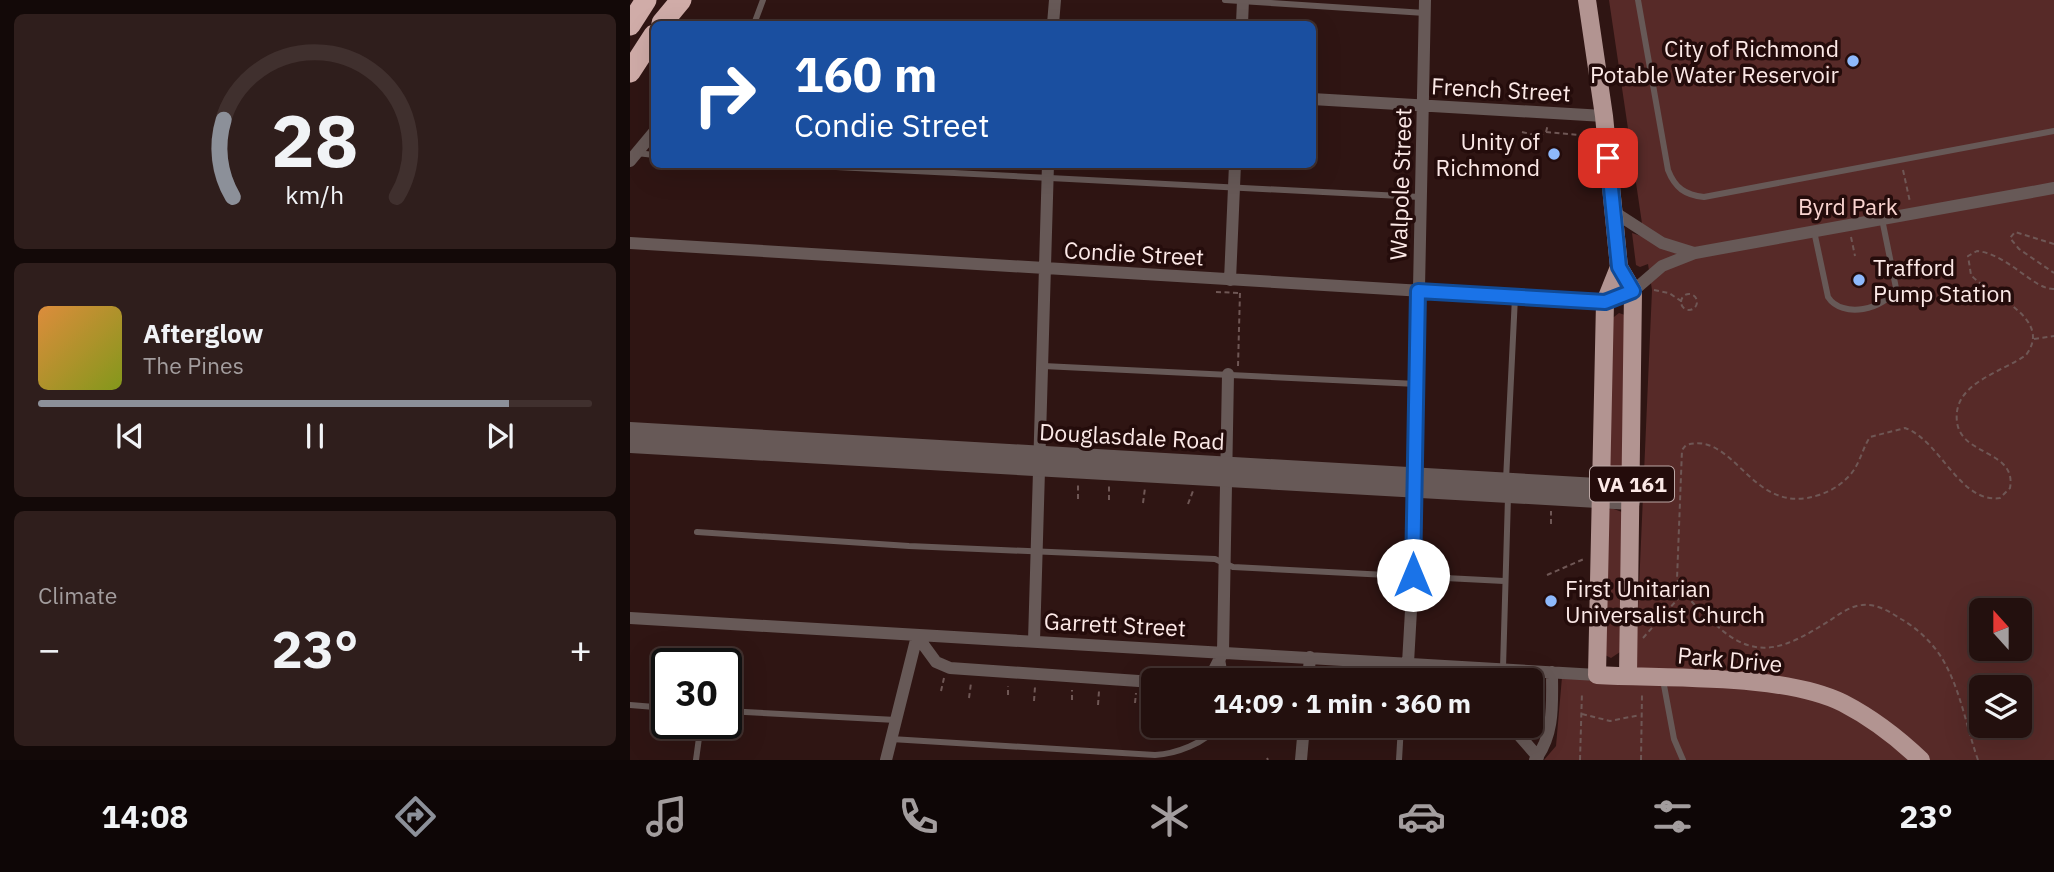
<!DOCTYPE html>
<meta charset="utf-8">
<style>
body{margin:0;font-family:"IBM Plex Sans",sans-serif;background:#2f1e1c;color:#f1f3f6;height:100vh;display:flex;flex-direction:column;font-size:26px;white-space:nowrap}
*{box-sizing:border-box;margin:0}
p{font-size:23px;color:#a39d9e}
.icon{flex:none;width:38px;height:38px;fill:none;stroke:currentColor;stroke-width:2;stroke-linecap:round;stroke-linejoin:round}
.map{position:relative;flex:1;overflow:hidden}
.drawer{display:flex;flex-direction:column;gap:14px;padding:14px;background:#130908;width:630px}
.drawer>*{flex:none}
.hud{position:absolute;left:21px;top:21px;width:665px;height:147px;border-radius:10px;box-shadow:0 7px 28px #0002,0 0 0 2px #40302e;background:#1a4fa0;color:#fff;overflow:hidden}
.needle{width:46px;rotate:339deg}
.tools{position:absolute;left:1339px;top:598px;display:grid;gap:14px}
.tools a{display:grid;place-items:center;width:63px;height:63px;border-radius:10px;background:#23100e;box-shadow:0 7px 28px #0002,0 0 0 2px #40302e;font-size:35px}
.speed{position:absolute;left:21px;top:648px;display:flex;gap:14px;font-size:35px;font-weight:700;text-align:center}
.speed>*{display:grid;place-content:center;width:91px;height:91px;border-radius:50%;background:#23100e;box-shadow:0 7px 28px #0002,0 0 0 2px #40302e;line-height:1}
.speed .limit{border:4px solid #111;border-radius:10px;background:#fff;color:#111}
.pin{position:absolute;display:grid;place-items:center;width:60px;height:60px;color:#fff;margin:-30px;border-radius:14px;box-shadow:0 4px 10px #0006}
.me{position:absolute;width:77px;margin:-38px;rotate:0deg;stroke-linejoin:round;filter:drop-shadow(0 0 5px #0008)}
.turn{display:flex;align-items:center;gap:24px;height:147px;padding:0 28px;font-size:32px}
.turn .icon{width:91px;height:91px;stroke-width:2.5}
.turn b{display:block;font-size:49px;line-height:60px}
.big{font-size:52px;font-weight:800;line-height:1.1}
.drawer .tile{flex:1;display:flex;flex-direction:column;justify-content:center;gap:10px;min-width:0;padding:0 24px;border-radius:10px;background:#2f1e1c}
.drawer .dial{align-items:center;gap:0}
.dial svg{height:182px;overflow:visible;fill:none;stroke:#40302e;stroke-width:7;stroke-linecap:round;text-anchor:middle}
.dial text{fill:#f1f3f6;stroke:none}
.song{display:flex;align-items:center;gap:21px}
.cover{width:84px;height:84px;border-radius:10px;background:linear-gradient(135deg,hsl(30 70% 55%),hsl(70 70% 35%))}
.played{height:7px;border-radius:4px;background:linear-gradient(90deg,#8c9099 85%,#40302e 85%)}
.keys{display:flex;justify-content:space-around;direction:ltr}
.heat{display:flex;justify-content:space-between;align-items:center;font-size:38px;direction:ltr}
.trip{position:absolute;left:511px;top:668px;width:402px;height:70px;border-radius:10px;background:#23100e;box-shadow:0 7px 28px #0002,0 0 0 2px #40302e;font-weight:800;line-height:70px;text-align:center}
.dock{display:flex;height:112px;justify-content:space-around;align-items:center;background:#0e0606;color:#a39d9e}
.dock .icon{width:49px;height:49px}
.dock .active{color:#8c9099}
.dock b{font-size:32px;color:#f1f3f6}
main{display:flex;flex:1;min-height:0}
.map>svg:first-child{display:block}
.green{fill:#572a28;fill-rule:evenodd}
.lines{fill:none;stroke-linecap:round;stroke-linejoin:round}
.path{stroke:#6f5755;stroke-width:2;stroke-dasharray:5 3.5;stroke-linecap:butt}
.service{stroke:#675957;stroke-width:6}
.minor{stroke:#675957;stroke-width:12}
.tertiary{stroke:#675957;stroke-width:16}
.primary{stroke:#b29491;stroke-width:18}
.motorway{stroke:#d0aca8;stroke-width:21}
.route-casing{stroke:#114b97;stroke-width:18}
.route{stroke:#1a73e8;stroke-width:12}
.poi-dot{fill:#8eb9fc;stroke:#240c0b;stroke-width:2.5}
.labels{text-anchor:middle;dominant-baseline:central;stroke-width:7;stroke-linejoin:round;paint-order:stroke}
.shield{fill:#240c0b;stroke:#bba7a5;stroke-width:2}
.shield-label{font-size:21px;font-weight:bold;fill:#fce9e7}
.poi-label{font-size:23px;fill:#fce9e7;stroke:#240c0b;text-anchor:end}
.street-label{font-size:23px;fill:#fce9e7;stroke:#240c0b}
.park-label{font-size:23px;fill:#f9d4d0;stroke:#240c0b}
</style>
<main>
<section class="drawer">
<div class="tile dial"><svg viewBox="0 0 100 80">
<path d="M14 69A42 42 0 1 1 86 69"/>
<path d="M14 69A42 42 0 0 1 10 35" stroke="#8c9099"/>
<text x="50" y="56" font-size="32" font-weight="700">28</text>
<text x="50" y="72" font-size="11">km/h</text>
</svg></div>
<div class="tile">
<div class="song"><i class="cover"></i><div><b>Afterglow</b><p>The Pines</p></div></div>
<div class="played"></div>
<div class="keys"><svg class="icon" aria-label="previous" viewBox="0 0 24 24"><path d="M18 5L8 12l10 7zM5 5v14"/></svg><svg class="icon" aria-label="pause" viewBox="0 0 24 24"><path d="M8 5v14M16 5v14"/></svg><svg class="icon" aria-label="next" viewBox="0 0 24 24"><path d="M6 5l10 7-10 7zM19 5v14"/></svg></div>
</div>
<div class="tile"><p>Climate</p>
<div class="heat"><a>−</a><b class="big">23°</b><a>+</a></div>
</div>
</section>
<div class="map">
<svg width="1424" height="760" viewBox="0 0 1424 760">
<rect width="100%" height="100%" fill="#2f1513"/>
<path class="green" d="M979,0H1424V760H914L926,746L932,677L1005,679L1022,290L1018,264L1010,267L1006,265L1002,233L1014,237ZM1351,611H1390V649H1351ZM1351,688H1390V726H1351Z
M989,313L995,315L992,474L985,477L980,474V320Z
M981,508L992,512L990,652L981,658L975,655L978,511Z"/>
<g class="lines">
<path class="path" d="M1001,80L1014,77
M892,132L909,136L916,132L918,124
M916,132L960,136
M1273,170L1280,202
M1221,237L1225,256
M1424,244L1385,232L1380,238L1389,249L1424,273
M1024,290L1039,293L1051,301
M586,292L609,293
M1051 302a8 8 0 1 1 16 0a8 8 0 1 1-16 0Z
M1404,339L1424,336
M608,366L610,292
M448,499V485
M479,500V486
M513,503L515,488
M558,504L563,491
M921,524V511
M917,575L954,559
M1013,638L1054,592
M311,691L314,678
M378,695V686
M339,698L341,683
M442,700V690
M404,701L405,687
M505,703L506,693
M468,705L469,691
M952,714L980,721L1010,715
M637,758L638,760
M950,760L952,692
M1011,760L1012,694
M1348,760C1336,726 1331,691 1313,660C1303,643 1287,628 1271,619C1260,612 1246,603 1232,605C1220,606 1208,615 1199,621C1156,648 1126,663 1085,624C1072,612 1053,596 1047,579L1052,450L1056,445C1106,430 1121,518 1189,495C1201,491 1211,485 1220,475C1230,464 1232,449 1240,437L1275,428C1310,440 1330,504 1370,498L1380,488C1387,450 1331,456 1327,422C1322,383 1371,373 1396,355C1424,318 1360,296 1341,275L1338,256L1347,251C1378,254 1404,290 1424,289"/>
<path class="service" d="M595,0L795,13
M1008,0L1038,170C1045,188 1055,195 1074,197L1424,131
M124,24L133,0
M7,153L24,155
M147,164L790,197
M1184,231L1198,297C1212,319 1255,310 1266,288L1252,219
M413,366L787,384
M876,480L885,297
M67,532L279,546L585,559L603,567L874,581
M592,659L596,681
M873,668L878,497
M1033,680L1044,739L1053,760
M775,681L778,663
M0,705L37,708
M96,711L266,720
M261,739L525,755C545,754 576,743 588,726
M66,760L71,723
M769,760L771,726"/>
<path class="minor" d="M423,24L425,0
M612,24L613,0
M682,99L974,116
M0,161L24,132
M984,212L1032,243L1064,253
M0,243L975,302L1003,291L1032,266L1065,253L1424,188
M600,280L605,164
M0,618L967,675
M287,636L306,662L320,668L523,682
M404,641L418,164
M778,663L783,575L795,0
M572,681L582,674L593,652L598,374
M678,681L680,657
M881,726L908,757
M256,760L287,636
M671,760L674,726
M905,760C925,734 922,703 922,672"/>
<path class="tertiary" d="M0,430L1002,488
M0,445L1002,502"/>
<path class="primary" d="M957,0L974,116L989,267L975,302L967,675C1037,679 1152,673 1213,703C1242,718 1267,737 1291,760
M989,267L1003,291L998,676"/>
<path class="motorway" d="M32,23L51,0
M0,25L16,0
M0,72L24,35"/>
</g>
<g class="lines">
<defs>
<path id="route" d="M783,575L788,291L975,302L1003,291L989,267L978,158"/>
</defs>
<use href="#route" class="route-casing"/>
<use href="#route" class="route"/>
</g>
<g class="poi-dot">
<circle cx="1223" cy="61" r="7"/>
<circle cx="924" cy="154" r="7"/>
<circle cx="1229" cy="280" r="7"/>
<circle cx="921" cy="601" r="7"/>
</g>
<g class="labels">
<rect class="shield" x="960" y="466.5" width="84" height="35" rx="5"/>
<g class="shield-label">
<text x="1002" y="484">VA 161</text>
</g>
<g class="poi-label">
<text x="1209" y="48">City of Richmond<tspan x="1209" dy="26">Potable Water Reservoir</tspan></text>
<text x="910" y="141">Unity of<tspan x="910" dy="26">Richmond</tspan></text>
<text x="1243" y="267" text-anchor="start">Trafford<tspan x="1243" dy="26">Pump Station</tspan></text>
<text x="935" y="588" text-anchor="start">First Unitarian<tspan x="935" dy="26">Universalist Church</tspan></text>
</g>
<g class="street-label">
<text transform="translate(871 89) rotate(3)">French Street</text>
<text transform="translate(770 184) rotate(-88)">Walpole Street</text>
<text transform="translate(504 253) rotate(3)">Condie Street</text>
<text transform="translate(502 436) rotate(3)">Douglasdale Road</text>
<text transform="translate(485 624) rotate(3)">Garrett Street</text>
<text transform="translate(1100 659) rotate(5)">Park Drive</text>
</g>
<g class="park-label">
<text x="1218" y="206">Byrd Park</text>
</g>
</g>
</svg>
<div class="tools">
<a><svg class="needle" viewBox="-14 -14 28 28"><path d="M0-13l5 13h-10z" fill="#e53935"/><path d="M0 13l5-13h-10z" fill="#a39d9e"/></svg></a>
<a><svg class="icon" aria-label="layers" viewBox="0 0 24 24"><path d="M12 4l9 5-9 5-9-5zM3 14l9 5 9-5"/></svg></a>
</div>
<div class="speed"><div class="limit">30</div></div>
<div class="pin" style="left:978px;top:158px;background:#d93025"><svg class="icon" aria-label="arrive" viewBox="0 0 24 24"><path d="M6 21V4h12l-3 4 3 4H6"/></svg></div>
<svg class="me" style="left:783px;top:575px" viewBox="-20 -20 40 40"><circle r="19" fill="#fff"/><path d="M0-13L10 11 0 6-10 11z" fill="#1a73e8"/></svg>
<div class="trip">14:09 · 1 min · 360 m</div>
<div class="hud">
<div class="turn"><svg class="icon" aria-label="right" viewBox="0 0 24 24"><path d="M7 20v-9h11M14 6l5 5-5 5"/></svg><div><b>160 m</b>Condie Street</div></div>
</div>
</div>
</main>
<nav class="dock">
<b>14:08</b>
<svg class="icon active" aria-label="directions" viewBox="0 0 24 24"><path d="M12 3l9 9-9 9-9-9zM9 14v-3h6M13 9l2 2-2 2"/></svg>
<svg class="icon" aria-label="music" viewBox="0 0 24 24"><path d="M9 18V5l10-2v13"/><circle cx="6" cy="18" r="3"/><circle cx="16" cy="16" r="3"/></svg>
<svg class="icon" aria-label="phone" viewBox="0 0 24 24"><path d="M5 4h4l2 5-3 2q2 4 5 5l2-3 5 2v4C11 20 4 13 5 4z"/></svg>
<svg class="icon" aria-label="climate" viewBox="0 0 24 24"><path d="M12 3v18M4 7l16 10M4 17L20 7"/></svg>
<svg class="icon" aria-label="car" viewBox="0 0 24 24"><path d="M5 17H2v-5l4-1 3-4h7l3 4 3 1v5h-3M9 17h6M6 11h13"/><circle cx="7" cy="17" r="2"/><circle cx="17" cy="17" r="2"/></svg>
<svg class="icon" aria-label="filters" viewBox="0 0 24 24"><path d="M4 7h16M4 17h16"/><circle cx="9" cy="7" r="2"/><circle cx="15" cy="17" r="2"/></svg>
<b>23°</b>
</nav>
